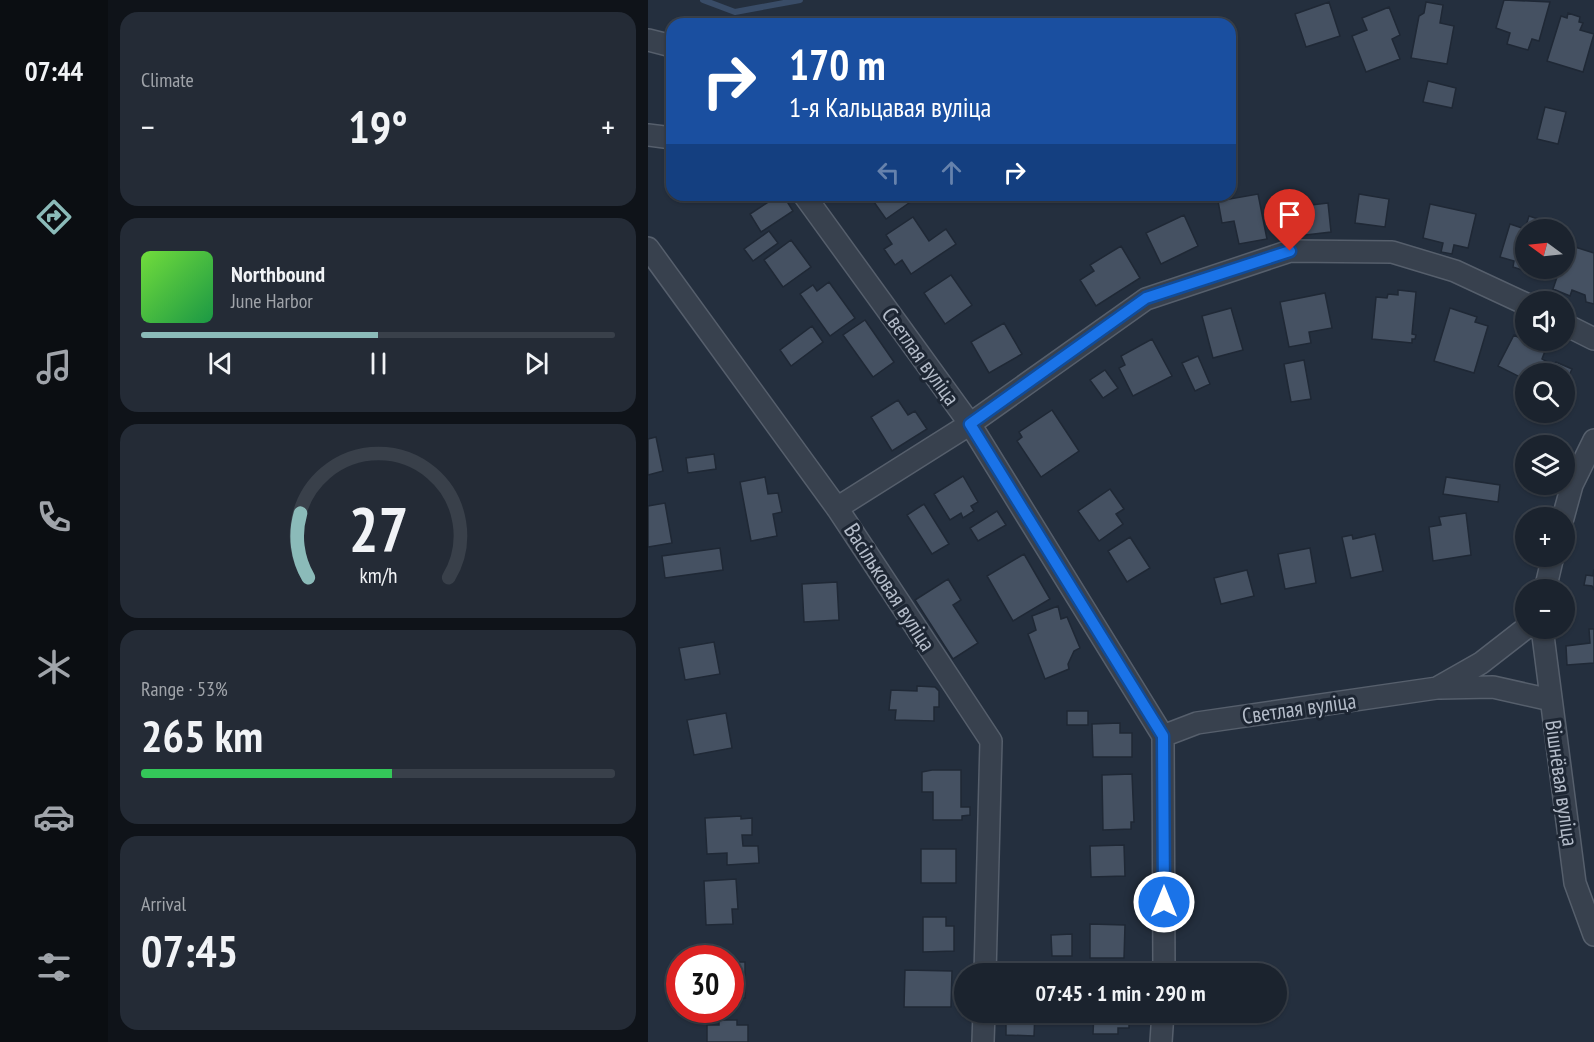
<!DOCTYPE html>
<meta charset="utf-8">
<style>
body{margin:0;font-family:"PT Sans Narrow",sans-serif;background:#242b36;color:#f1f3f6;height:100vh;display:flex;flex-direction:column;font-size:22px;white-space:nowrap}
*{box-sizing:border-box;margin:0}
p{font-size:20px;color:#a0a4aa}
.icon{flex:none;width:33px;height:33px;fill:none;stroke:currentColor;stroke-width:2;stroke-linecap:round;stroke-linejoin:round}
.map{position:relative;flex:1;overflow:hidden}
.panel{display:flex;flex-direction:column;gap:12px;padding:12px;background:#0f1319;width:540px}
.panel>*{flex:none}
.banner{position:absolute;left:18px;top:18px;width:570px;height:183px;border-radius:18px;box-shadow:0 2px 4px #0004,0 0 0 2px #39404a;background:#1a4fa0;color:#fff;overflow:hidden}
.needle{width:39px;rotate:285deg}
.tools{position:absolute;left:867px;top:219px;display:grid;gap:12px}
.tools a{display:grid;place-items:center;width:60px;height:60px;border-radius:50%;background:#1b232e;box-shadow:0 2px 4px #0004,0 0 0 2px #39404a;font-size:30px}
.speed{position:absolute;left:18px;top:945px;display:flex;gap:12px;font-size:30px;font-weight:700;text-align:center}
.speed>*{display:grid;place-content:center;width:78px;height:78px;border-radius:50%;background:#1b232e;box-shadow:0 2px 4px #0004,0 0 0 2px #39404a;line-height:1}
.speed .limit{border:9px solid #d22;background:#fff;color:#111}
.pin{position:absolute;display:grid;place-items:center;width:51px;height:51px;color:#fff;margin:-62px -26px;border-radius:50% 50% 50% 0;rotate:-45deg;box-shadow:0 0 6px #0007}
.pin .icon{rotate:45deg}
.me{position:absolute;width:66px;margin:-33px;rotate:0deg;stroke-linejoin:round;filter:drop-shadow(0 0 4px #0008)}
.turn{display:flex;align-items:center;gap:21px;height:126px;padding:0 24px;font-size:27px}
.turn .icon{width:78px;height:78px;stroke-width:2.5}
.turn b{display:block;font-size:42px;line-height:51px}
.lanes{display:flex;align-items:center;height:57px;padding:0 24px;background:#0003;justify-content:center;gap:30px;direction:ltr}
.lanes .off{opacity:.35}
.big{font-size:45px;font-weight:600;line-height:1.1}
.panel .card{flex:1;display:flex;flex-direction:column;justify-content:center;gap:9px;min-width:0;padding:0 21px;border-radius:18px;background:#242b36}
.panel .dial{align-items:center;gap:0}
.dial svg{height:156px;overflow:visible;fill:none;stroke:#39404a;stroke-width:7;stroke-linecap:round;text-anchor:middle}
.dial text{fill:#f1f3f6;stroke:none}
.song{display:flex;align-items:center;gap:18px}
.cover{width:72px;height:72px;border-radius:9px;background:linear-gradient(135deg,hsl(100 70% 55%),hsl(140 70% 35%))}
.played{height:6px;border-radius:3px;background:linear-gradient(90deg,#8bbbb9 50%,#39404a 50%)}
.keys{display:flex;justify-content:space-around;direction:ltr}
.heat{display:flex;justify-content:space-between;align-items:center;font-size:33px;direction:ltr}
.charge{height:9px;border-radius:4px;background:linear-gradient(90deg,#34c759 53%,#39404a 0)}
.trip{position:absolute;left:306px;top:963px;width:333px;height:60px;border-radius:30px;background:#1b232e;box-shadow:0 2px 4px #0004,0 0 0 2px #39404a;font-weight:600;line-height:60px;text-align:center}
main{display:flex;flex:1;min-height:0}
.tab-bar{display:flex;flex-direction:column;width:108px;justify-content:space-around;align-items:center;background:#0b0e12;color:#a0a4aa}
.tab-bar .icon{width:42px;height:42px}
.tab-bar .selected{color:#8bbbb9}
.tab-bar b{font-size:27px;color:#f1f3f6}
.map>svg:first-child{display:block}
.lines{fill:none;stroke-linecap:round;stroke-linejoin:round}
.stream{stroke:#394c67;stroke-width:6}
.building{fill:#455162;stroke:#1f2835;stroke-width:1.5}
.minor-casing{stroke:#565f6c;stroke-width:24}
.minor{stroke:#38414e;stroke-width:21}
.route-casing{stroke:#114b97;stroke-width:15}
.route{stroke:#1a73e8;stroke-width:10}
.labels{text-anchor:middle;dominant-baseline:central;stroke-width:6;stroke-linejoin:round;paint-order:stroke}
.street-label{font-size:22px;fill:#b4bcc9;stroke:#1d2633}
</style>
<main>
<nav class="tab-bar">
<b>07:44</b>
<svg class="icon selected" aria-label="directions" viewBox="0 0 24 24"><path d="M12 3l9 9-9 9-9-9zM9 14v-3h6M13 9l2 2-2 2"/></svg>
<svg class="icon" aria-label="music" viewBox="0 0 24 24"><path d="M9 18V5l10-2v13"/><circle cx="6" cy="18" r="3"/><circle cx="16" cy="16" r="3"/></svg>
<svg class="icon" aria-label="phone" viewBox="0 0 24 24"><path d="M5 4h4l2 5-3 2q2 4 5 5l2-3 5 2v4C11 20 4 13 5 4z"/></svg>
<svg class="icon" aria-label="climate" viewBox="0 0 24 24"><path d="M12 3v18M4 7l16 10M4 17L20 7"/></svg>
<svg class="icon" aria-label="car" viewBox="0 0 24 24"><path d="M5 17H2v-5l4-1 3-4h7l3 4 3 1v5h-3M9 17h6M6 11h13"/><circle cx="7" cy="17" r="2"/><circle cx="17" cy="17" r="2"/></svg>
<svg class="icon" aria-label="filters" viewBox="0 0 24 24"><path d="M4 7h16M4 17h16"/><circle cx="9" cy="7" r="2"/><circle cx="15" cy="17" r="2"/></svg>
</nav>
<section class="panel">
<div class="card"><p>Climate</p>
<div class="heat"><a>−</a><b class="big">19°</b><a>+</a></div>
</div>
<div class="card">
<div class="song"><i class="cover"></i><div><b>Northbound</b><p>June Harbor</p></div></div>
<div class="played"></div>
<div class="keys"><svg class="icon" aria-label="previous" viewBox="0 0 24 24"><path d="M18 5L8 12l10 7zM5 5v14"/></svg><svg class="icon" aria-label="pause" viewBox="0 0 24 24"><path d="M8 5v14M16 5v14"/></svg><svg class="icon" aria-label="next" viewBox="0 0 24 24"><path d="M6 5l10 7-10 7zM19 5v14"/></svg></div>
</div>
<div class="card dial"><svg viewBox="0 0 100 80">
<path d="M14 69A42 42 0 1 1 86 69"/>
<path d="M14 69A42 42 0 0 1 10 36" stroke="#8bbbb9"/>
<text x="50" y="56" font-size="32" font-weight="700">27</text>
<text x="50" y="72" font-size="11">km/h</text>
</svg></div>
<div class="card"><p>Range · 53%</p><b class="big">265 km</b><div class="charge"></div></div>
<div class="card"><p>Arrival</p><b class="big">07:45</b></div>
</section>
<div class="map">
<svg width="946" height="1042" viewBox="0 0 946 1042">
<rect width="100%" height="100%" fill="#242f3e"/>
<g class="lines">
<path class="stream" d="M55,0L87,12L152,0"/>
</g>
<path class="building" d="M856,0L902,2L891,41L884,39L880,50L859,44L862,33L848,28Z
M681,2L692,36L658,47L647,14Z
M778,2L795,5L792,23L806,26L799,64L763,58L771,16L776,13Z
M741,7L752,35L744,39L752,59L718,72L704,36L719,30L714,18Z
M920,13L932,17L931,22L935,23L932,30L946,34L935,72L899,61L913,16L919,18Z
M780,81L808,88L804,108L775,102Z
M897,107L918,112L910,144L889,139Z
M610,194L619,239L591,244L586,221L574,223L570,201Z
M711,194L741,199L737,227L707,223Z
M131,195H135L145,211L113,232L102,214Z
M221,195H270L271,196L238,219Z
M680,203L683,232L649,236L646,207Z
M782,204L828,214L820,248L806,245L804,254L793,252L795,243L775,238Z
M536,215L550,246L513,264L498,233Z
M881,216L896,221L893,230H878L877,271L865,267L866,261L852,257L862,224L877,229Z
M265,217L281,241L298,229L308,244L263,274L254,260L247,265L236,249L244,244L238,235Z
M121,231L130,243L105,261L96,249Z
M143,240L163,267L135,287L116,260Z
M473,246L492,278L448,306L432,280L446,271L442,265Z
M927,247L946,253V304L938,302L937,295L924,290L922,296L905,289L912,268H916V260L922,262Z
M303,275L324,305L297,324L276,293Z
M181,282L207,318L182,336L152,294L165,285L169,291Z
M750,290L768,292L764,334L768,335L767,339H764V343L724,339L728,297L739,298L740,294L750,295Z
M677,293L684,328L661,332L663,343L641,347L632,302Z
M583,308L595,350L565,358L554,316Z
M802,308L829,317L827,322L840,326L826,373L786,361Z
M217,320L246,362L225,377L195,335Z
M356,323L374,354L341,373L323,342Z
M164,326L175,342L143,366L132,350Z
M866,335L897,351L894,359L903,364L898,374H878V380L850,366Z
M504,339L524,376L485,396L471,368L477,365L473,356Z
M550,356L562,384L547,391L534,363Z
M656,360L663,399L643,402L636,364Z
M908,362L924,369L916,387V374H903Z
M457,370L470,388L455,398L442,380Z
M250,400L260,415L267,411L279,429L244,451L223,417Z
M404,410L431,451L393,477L369,441L374,437L371,432Z
M8,437L15,471L0,475V439Z
M66,454L68,469L40,473L38,458Z
M315,476L330,502L323,506L326,511L315,518L313,513L302,520L286,494Z
M117,477L120,494L130,493L134,512L125,514L129,536L103,541L92,482Z
M798,477L852,485L850,502L795,494Z
M462,489L476,509L468,514L475,524L451,541L430,511Z
M17,503L24,543L0,547V506Z
M276,504L301,544L284,554L259,515Z
M349,511L358,525L330,541L322,528Z
M818,513L823,555L785,561L781,527L793,525L791,517Z
M727,534L735,571L703,578L694,537L704,535L705,539Z
M482,537L502,568L479,582L460,551Z
M72,548L75,570L17,578L14,556Z
M662,548L668,583L637,589L630,554Z
M376,554L402,599L365,621L339,576Z
M946,569V590L944,586L936,585L938,575L945,576Z
M599,570L606,596L573,604L566,578Z
M300,579L313,600L305,605L330,643L305,659L267,600Z
M189,582L191,620L156,622L154,584Z
M410,606L413,619L419,617L432,648L426,651L420,664L421,669L397,679L380,634L388,630L384,616Z
M941,629H946V663L919,665L918,646L942,643Z
M66,642L72,674L37,680L31,648Z
M269,686L287,687L291,691V707H286V721L247,720L248,710H241L243,690L269,691Z
M419,711H440V725H419Z
M78,713L84,748L46,755L39,720Z
M472,723V733H484V757H445L444,724Z
M284,770H313V807H322V815L314,816V820H285V792H274V772Z
M484,774L486,822H483V829L455,830L454,775Z
M93,816V819L104,818V835H94L95,846H110L111,863L79,865V853L59,854L57,818Z
M476,845L477,876L443,877L442,846Z
M273,849H308V883H273Z
M88,879L90,909H84L85,924L58,925L56,881Z
M275,917H298V926H306V951L275,952Z
M442,924L477,925L476,958H442Z
M424,934V956H404L403,935Z
M82,962H97V998H82Z
M257,970L304,971L303,1007H256Z
M358,1012H387L386,1036L358,1035Z
M446,1012H481V1028H470V1034H445Z
M71,1020H89V1025H100V1042H59V1025H71Z"/>
<g class="lines">
<defs>
<path id="minor" d="M0,40L24,46
M0,135L24,138
M156,195L322,424L515,736L516,974
M0,248L189,508L343,741L337,974
M916,324L946,339
M189,508L322,424L498,299L642,251L744,252L807,271L878,304
M915,518L924,485L946,440
M897,590L905,556
M894,628L927,883L946,935
M792,688L845,687L903,700
M515,736L549,723L789,688L833,663L878,628
M335,1042L336,1012
M513,1042L515,1012"/>
</defs>
<use href="#minor" class="minor-casing"/>
<use href="#minor" class="minor"/>
</g>
<g class="lines">
<defs>
<path id="route" d="M516,902L515,736L322,424L498,298L642,251"/>
</defs>
<use href="#route" class="route-casing"/>
<use href="#route" class="route"/>
</g>
<g class="labels">
<g class="street-label">
<text transform="translate(273 356) rotate(54)">Светлая вуліца</text>
<text transform="translate(242 587) rotate(57)">Васільковая вуліца</text>
<text transform="translate(651 708) rotate(-8)">Светлая вуліца</text>
<text transform="translate(914 783) rotate(82)">Вішнёвая вуліца</text>
</g>
</g>
</svg>
<div class="tools">
<a><svg class="needle" viewBox="-14 -14 28 28"><path d="M0-13l5 13h-10z" fill="#e53935"/><path d="M0 13l5-13h-10z" fill="#a0a4aa"/></svg></a>
<a><svg class="icon" aria-label="sound" viewBox="0 0 24 24"><path d="M4 9h4l5-4v14l-5-4H4zM17 9q2 3 0 6"/></svg></a>
<a><svg class="icon" aria-label="search" viewBox="0 0 24 24"><circle cx="10" cy="10" r="6"/><path d="M15 15l6 6"/></svg></a>
<a><svg class="icon" aria-label="layers" viewBox="0 0 24 24"><path d="M12 4l9 5-9 5-9-5zM3 14l9 5 9-5"/></svg></a>
<a>+</a>
<a>−</a>
</div>
<div class="speed"><div class="limit">30</div></div>
<div class="pin" style="left:642px;top:251px;background:#d93025"><svg class="icon" aria-label="arrive" viewBox="0 0 24 24"><path d="M6 21V4h12l-3 4 3 4H6"/></svg></div>
<svg class="me" style="left:516px;top:902px" viewBox="-20 -20 40 40"><circle r="17" fill="#1a73e8" stroke="#fff" stroke-width="3"/><path d="M0-11L8 9 0 5-8 9z" fill="#fff"/></svg>
<div class="trip">07:45 · 1 min · 290 m</div>
<div class="banner">
<div class="turn"><svg class="icon" aria-label="right" viewBox="0 0 24 24"><path d="M7 20v-9h11M14 6l5 5-5 5"/></svg><div><b>170 m</b>1-я Кальцавая вуліца</div></div>
<div class="lanes"><svg class="icon off" aria-label="left" viewBox="0 0 24 24"><path d="M17 20v-9H6M10 6l-5 5 5 5"/></svg><svg class="icon off" aria-label="ahead" viewBox="0 0 24 24"><path d="M12 20V5M6 11l6-6 6 6"/></svg><svg class="icon" aria-label="right" viewBox="0 0 24 24"><path d="M7 20v-9h11M14 6l5 5-5 5"/></svg></div>
</div>
</div>
</main>
